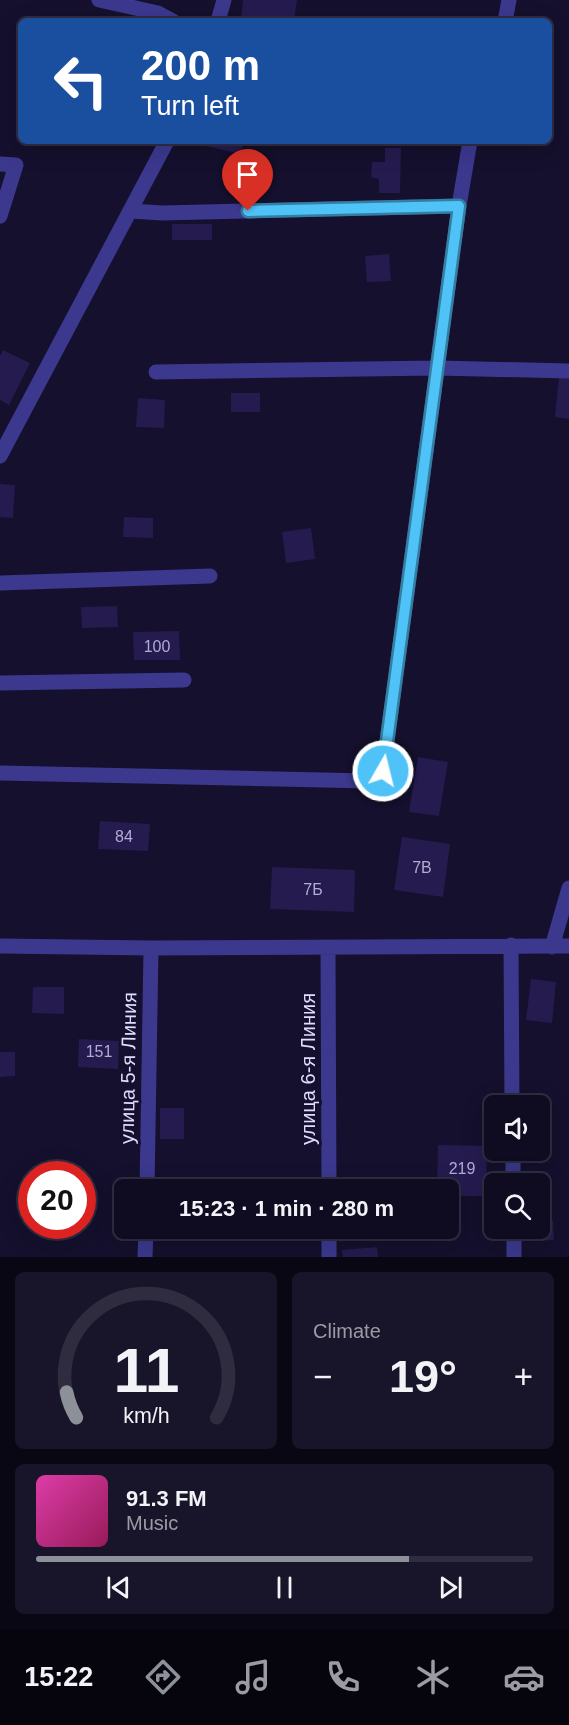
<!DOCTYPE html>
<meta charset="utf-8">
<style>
body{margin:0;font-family:Arial,sans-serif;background:#18152a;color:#f1f3f6;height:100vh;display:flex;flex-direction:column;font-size:22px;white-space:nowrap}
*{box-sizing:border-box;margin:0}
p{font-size:20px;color:#9b9ba5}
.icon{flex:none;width:33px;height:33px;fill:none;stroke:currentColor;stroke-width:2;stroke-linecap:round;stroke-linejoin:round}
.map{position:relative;height:1257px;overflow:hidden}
.drawer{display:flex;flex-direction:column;gap:15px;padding:15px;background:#080713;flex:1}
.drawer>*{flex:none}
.banner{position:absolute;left:18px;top:18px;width:534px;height:126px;border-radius:9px;box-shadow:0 6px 24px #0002,0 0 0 2px #2f2c40;background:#1a4fa0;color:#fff;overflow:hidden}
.controls{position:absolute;left:484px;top:1095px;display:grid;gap:12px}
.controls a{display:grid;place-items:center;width:66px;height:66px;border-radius:9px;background:#0f0c22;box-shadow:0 6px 24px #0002,0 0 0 2px #2f2c40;font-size:30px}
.speed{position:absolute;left:18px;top:1161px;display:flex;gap:12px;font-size:30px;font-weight:700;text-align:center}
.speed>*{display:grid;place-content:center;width:78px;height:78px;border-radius:50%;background:#0f0c22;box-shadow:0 6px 24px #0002,0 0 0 2px #2f2c40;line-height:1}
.speed .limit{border:9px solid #d22;background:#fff;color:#111}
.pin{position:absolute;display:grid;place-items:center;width:51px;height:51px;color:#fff;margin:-62px -26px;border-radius:50% 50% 50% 0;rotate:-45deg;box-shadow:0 0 6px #0007}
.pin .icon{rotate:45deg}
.me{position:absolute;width:66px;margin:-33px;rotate:8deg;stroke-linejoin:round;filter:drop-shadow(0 0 4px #0008)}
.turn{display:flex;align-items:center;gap:21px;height:126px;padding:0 24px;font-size:27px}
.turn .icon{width:78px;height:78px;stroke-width:2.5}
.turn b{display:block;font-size:42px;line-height:51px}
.big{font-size:45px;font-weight:700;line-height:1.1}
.drawer .card{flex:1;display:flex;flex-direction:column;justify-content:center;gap:9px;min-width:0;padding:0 21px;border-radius:9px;background:#18152a}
.drawer .dial{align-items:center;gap:0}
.dial svg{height:156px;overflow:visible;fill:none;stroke:#2f2c40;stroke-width:7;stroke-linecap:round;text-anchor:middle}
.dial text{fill:#f1f3f6;stroke:none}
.song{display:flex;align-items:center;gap:18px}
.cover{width:72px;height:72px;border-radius:9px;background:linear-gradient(135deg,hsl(320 70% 55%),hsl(330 70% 35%))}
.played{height:6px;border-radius:3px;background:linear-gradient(90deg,#8c9099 75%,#2f2c40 75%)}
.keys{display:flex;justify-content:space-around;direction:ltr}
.heat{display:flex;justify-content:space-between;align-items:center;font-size:33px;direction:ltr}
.drawer .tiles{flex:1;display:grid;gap:15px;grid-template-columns:1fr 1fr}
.card:last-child{grid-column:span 2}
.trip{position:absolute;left:114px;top:1179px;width:345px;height:60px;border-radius:9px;background:#0f0c22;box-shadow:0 6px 24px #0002,0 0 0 2px #2f2c40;font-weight:700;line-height:60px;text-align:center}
.tabs{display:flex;height:96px;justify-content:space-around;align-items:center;background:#06050e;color:#9b9ba5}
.tabs .icon{width:42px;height:42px}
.tabs .active{color:#8c9099}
.tabs b{font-size:27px;color:#f1f3f6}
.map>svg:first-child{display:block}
.building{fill:#251b4f}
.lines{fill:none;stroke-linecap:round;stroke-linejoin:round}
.minor{stroke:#3b388e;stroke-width:15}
.route-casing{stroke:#337fa1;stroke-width:15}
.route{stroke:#4fc3f7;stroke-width:10}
.labels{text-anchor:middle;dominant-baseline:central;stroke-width:6;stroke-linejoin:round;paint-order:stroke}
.number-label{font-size:16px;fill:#b0acd3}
.street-label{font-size:20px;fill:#dfdcff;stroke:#14102d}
</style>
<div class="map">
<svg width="569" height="1257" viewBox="0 0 569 1257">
<rect width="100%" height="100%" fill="#14102d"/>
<path class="building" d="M243,0H297L294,21H241Z
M207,141H244L241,154L206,146Z
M385,148H401L400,193H379V179L371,177L372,162H385Z
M172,224H212V240H172Z
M389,254L391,281L367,282L365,256Z
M3,350L30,363L9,405L0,400V356Z
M559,377L569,378V419L555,417Z
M231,393H260V412H231Z
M138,398L165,400L164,428L136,427Z
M0,484L15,485L13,518L0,517Z
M124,517L153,518V538L123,537Z
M311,528L315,559L286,563L282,532Z
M117,606L118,627L82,628L81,607Z
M179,631L180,660H134L133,632Z
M418,757L448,762L439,816L409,812Z
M100,821L150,824L148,851L98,849Z
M402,837L450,844L443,897L394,890Z
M272,867L355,870L354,912L270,909Z
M531,979L556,982L552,1023L526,1020Z
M33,987H64V1014L32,1013Z
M79,1039L119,1041L118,1069L78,1067Z
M0,1052H15V1076L0,1077Z
M160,1108H184V1139H160Z
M438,1145L487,1146L486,1196H448V1190H437Z
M540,1221H553L554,1240L524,1241V1228H540Z
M377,1247L378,1257H343L342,1250Z"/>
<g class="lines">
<path class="minor" d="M99,0L158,13L173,21
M218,21L224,0
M505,21L509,0
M0,164L16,165L0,216
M131,211L162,213L459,206
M156,372L437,368L569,371
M0,456L167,141
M0,583L210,576
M0,683L184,680
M0,773L370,781L383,771L459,206L470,141
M511,945L512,1106
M0,946L151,948L569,946
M552,947L569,888
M328,948L329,1190
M513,1150V1184
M147,1190L151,948
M329,1228V1257
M514,1228V1257
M145,1257L146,1228"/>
</g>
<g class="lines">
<defs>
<path id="route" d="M248,211L459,206L383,771"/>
</defs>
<use href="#route" class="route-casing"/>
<use href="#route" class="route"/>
</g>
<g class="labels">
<g class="number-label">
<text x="157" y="646">100</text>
<text x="124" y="836">84</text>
<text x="422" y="867">7В</text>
<text x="313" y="889">7Б</text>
<text x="99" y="1051">151</text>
<text x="462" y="1168">219</text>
</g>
<g class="street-label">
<text transform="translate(128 1068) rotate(-89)">улица 5-я Линия</text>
<text transform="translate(308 1069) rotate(-90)">улица 6-я Линия</text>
</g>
</g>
</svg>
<div class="controls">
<a><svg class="icon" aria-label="sound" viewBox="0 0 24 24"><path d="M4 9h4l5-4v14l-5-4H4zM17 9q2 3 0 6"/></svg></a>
<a><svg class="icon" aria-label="search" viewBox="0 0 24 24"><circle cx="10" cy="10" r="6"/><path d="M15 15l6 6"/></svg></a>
</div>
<div class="speed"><div class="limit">20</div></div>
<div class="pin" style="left:248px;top:211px;background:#d93025"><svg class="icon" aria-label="arrive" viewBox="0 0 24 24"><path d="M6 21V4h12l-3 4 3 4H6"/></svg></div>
<svg class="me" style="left:383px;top:771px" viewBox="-20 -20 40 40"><circle r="17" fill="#4fc3f7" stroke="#fff" stroke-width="3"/><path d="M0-11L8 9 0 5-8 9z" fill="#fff"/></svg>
<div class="trip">15:23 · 1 min · 280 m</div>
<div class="banner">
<div class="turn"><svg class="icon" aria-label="left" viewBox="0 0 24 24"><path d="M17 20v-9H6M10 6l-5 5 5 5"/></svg><div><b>200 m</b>Turn left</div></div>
</div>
</div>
<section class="drawer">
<div class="tiles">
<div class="card dial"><svg viewBox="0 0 100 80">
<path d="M14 69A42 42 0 1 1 86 69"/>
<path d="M14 69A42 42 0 0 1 9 56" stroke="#8c9099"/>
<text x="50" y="56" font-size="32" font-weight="700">11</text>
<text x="50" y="72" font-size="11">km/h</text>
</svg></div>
<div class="card"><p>Climate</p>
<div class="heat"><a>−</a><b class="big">19°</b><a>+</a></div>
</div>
<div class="card">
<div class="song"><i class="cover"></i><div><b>91.3 FM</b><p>Music</p></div></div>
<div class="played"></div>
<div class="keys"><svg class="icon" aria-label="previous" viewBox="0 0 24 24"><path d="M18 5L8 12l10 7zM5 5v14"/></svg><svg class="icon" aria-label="pause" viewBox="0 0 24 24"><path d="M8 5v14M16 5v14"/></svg><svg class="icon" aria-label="next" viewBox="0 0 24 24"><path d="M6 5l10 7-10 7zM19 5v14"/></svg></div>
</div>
</div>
</section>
<nav class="tabs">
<b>15:22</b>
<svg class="icon active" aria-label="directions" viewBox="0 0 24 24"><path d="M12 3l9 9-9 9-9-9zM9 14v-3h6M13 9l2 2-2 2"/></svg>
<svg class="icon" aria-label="music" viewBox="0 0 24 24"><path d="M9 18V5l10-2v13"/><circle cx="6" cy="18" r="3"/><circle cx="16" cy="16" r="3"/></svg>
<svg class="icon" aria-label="phone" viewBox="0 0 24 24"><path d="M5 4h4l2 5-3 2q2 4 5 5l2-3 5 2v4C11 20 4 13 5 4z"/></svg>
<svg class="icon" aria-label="climate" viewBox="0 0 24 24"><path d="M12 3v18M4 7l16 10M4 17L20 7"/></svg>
<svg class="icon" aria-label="car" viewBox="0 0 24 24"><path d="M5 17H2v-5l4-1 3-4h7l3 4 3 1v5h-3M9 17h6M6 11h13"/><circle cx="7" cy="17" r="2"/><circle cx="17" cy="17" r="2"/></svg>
</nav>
